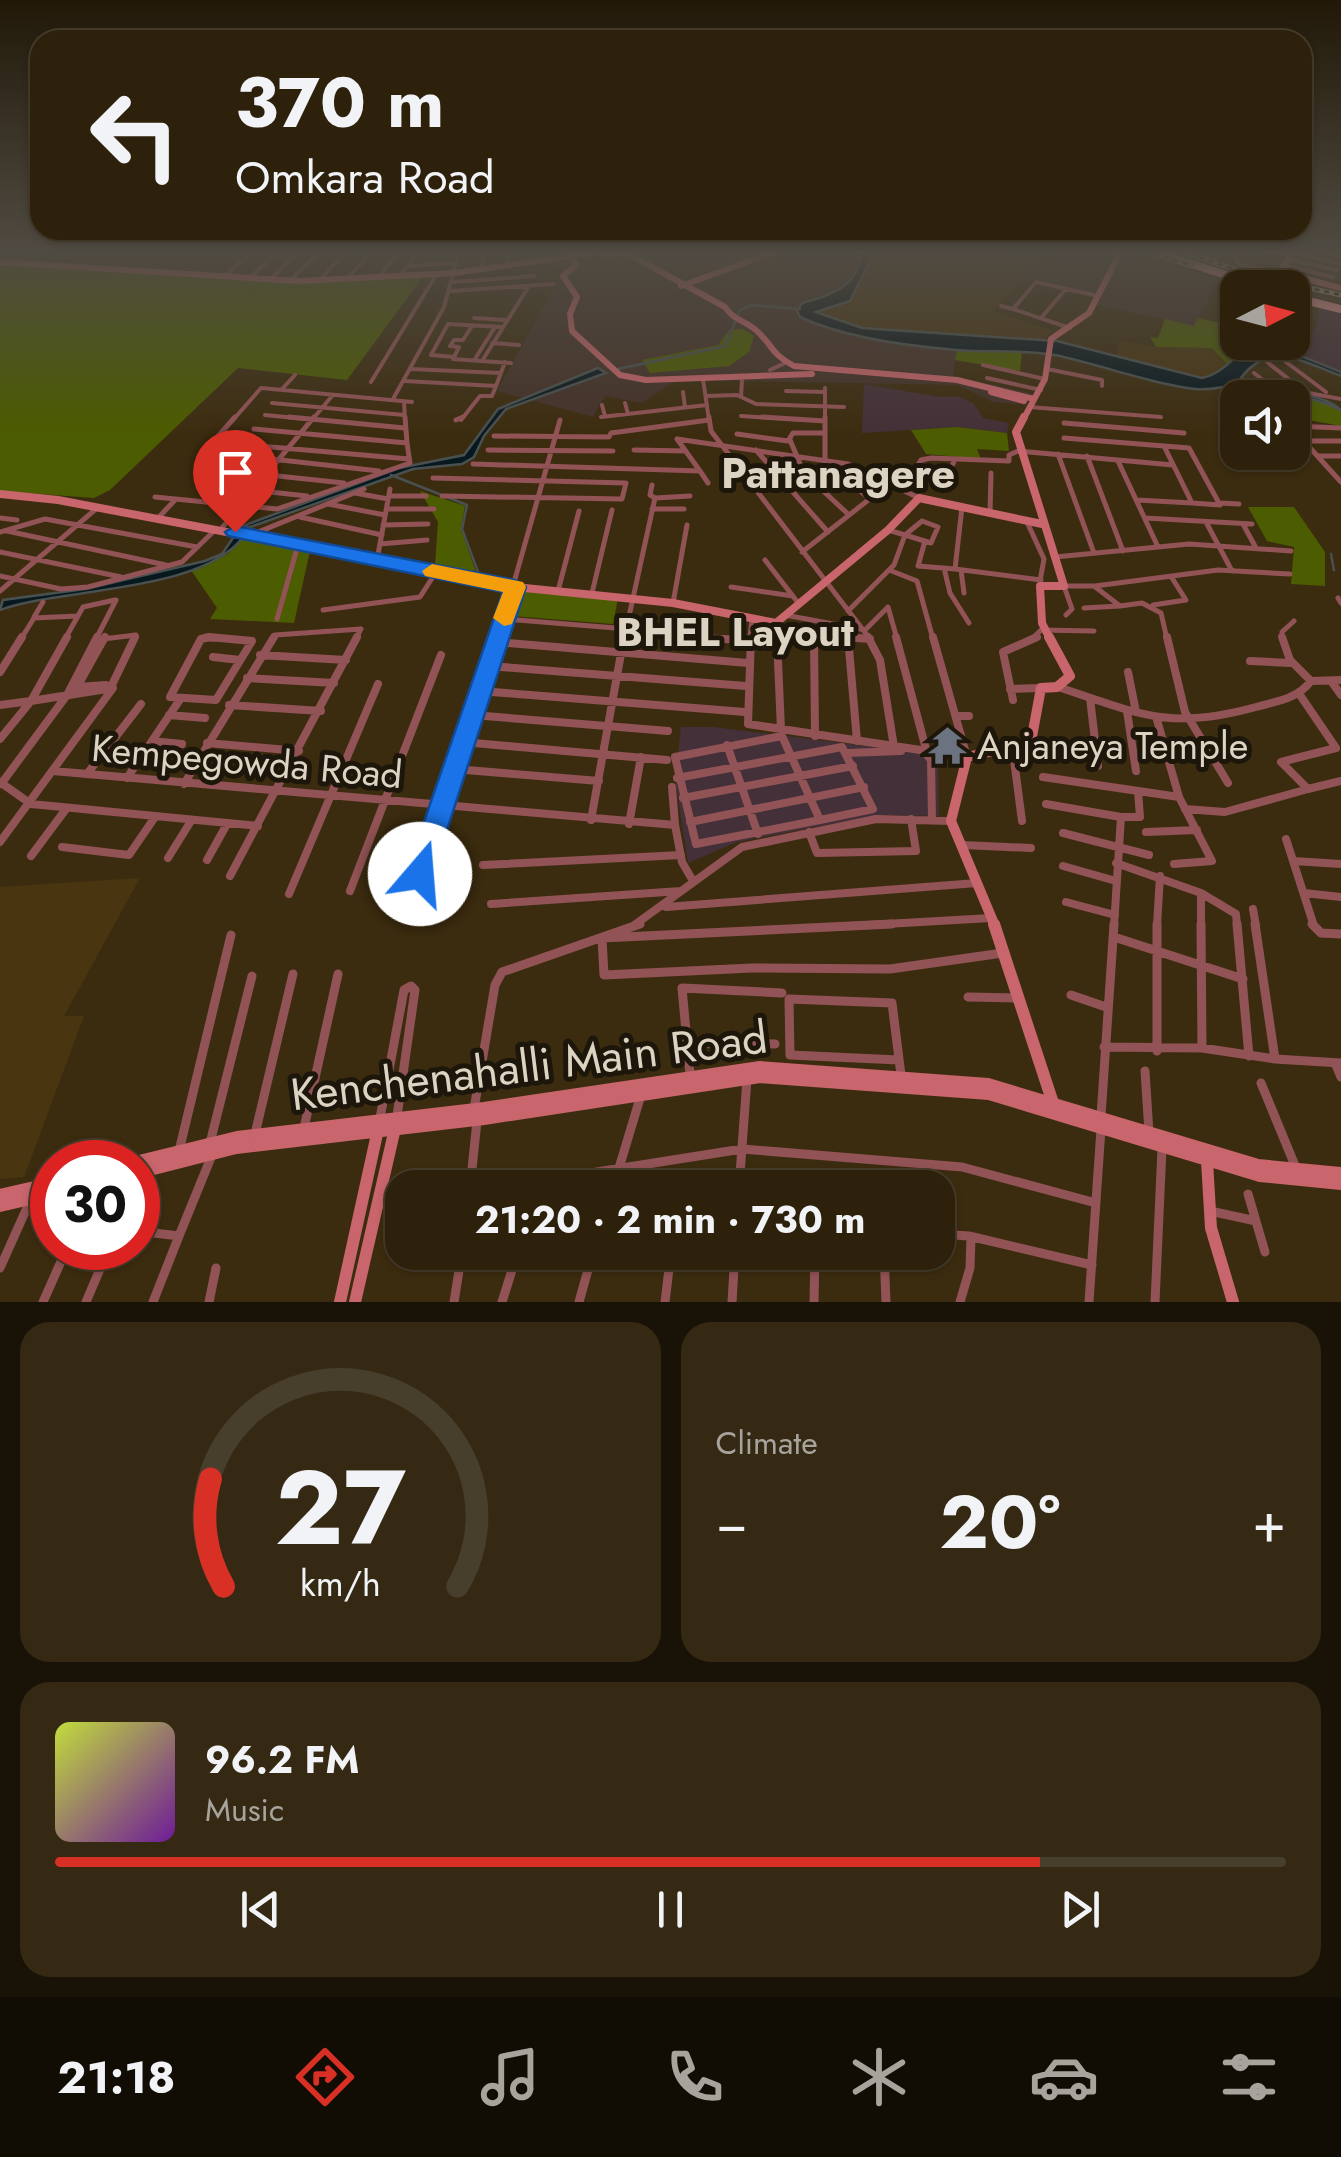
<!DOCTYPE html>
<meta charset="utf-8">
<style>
body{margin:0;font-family:Jost,sans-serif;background:#352914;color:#f1f3f6;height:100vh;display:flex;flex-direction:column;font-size:38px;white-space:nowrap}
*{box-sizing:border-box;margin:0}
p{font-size:32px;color:#a7a39d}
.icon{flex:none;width:55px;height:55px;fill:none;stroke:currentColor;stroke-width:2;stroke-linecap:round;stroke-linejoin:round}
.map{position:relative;height:1302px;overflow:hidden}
.drawer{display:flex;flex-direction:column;gap:20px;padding:20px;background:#191206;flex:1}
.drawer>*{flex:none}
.guide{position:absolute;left:30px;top:30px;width:1282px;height:210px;border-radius:30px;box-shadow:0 2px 8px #0004,0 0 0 2px #483e2c;background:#2d210b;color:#f1f3f6;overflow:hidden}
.needle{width:65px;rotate:84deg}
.tools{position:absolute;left:1220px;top:270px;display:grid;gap:20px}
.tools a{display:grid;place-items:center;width:90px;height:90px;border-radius:20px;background:#2d210b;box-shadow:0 2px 8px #0004,0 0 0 2px #483e2c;font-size:50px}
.speed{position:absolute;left:30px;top:1140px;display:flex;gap:20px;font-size:50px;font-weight:700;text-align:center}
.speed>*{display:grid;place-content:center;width:130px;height:130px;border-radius:50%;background:#2d210b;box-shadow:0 2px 8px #0004,0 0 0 2px #483e2c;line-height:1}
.speed .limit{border:15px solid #d22;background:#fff;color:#111}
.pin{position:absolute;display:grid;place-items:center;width:85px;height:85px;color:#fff;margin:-102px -42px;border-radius:50% 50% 50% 0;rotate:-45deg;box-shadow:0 0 10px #0007}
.pin .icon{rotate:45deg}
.me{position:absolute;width:110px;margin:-55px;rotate:18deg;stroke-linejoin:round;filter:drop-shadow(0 0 8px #0008)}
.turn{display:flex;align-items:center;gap:35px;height:210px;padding:0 40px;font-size:45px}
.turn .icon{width:130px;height:130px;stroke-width:2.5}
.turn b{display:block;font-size:70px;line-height:85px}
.big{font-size:75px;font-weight:700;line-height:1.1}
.drawer .card{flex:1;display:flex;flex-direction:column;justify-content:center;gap:15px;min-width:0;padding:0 35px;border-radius:30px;background:#352914}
.drawer .dial{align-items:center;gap:0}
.dial svg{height:260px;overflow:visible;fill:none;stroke:#483e2c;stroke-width:7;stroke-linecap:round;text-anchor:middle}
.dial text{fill:#f1f3f6;stroke:none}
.song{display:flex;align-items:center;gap:30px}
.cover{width:120px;height:120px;border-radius:15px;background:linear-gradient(135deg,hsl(70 70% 55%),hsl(280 70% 35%))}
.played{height:10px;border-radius:5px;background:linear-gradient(90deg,#d93025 80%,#483e2c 80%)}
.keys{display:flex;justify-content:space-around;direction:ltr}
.heat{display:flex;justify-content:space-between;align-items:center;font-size:55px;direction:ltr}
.drawer .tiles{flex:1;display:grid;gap:20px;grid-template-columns:1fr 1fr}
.card:last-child{grid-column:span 2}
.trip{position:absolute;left:385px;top:1170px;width:570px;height:100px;border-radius:30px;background:#2d210b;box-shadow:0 2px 8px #0004,0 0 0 2px #483e2c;font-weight:700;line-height:100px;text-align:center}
.dock{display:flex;height:160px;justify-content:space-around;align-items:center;background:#120d04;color:#a7a39d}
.dock .icon{width:70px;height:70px}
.dock .selected{color:#d93025}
.dock b{font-size:45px;color:#f1f3f6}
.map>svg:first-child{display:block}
.commercial{fill:#443229}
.industrial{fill:#443038}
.built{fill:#493510}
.green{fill:#4c5c00}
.water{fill:#08181f;stroke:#485050;stroke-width:2.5}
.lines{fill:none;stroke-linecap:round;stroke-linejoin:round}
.stream{stroke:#485050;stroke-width:2.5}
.street-far3{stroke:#925356;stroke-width:4}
.street-far2{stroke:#925356;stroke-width:5}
.street-far1{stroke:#925356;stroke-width:8}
.street{stroke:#925356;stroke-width:9}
.secondary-far3{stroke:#c9656c;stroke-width:6}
.secondary-far2{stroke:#c9656c;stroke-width:8}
.secondary-far1{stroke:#c9656c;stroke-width:10}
.secondary{stroke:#c9656c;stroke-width:12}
.highway{stroke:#f6989c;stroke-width:8}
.rail-casing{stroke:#9c8f7a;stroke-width:5}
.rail{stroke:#1d160a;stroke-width:2.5;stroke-dasharray:5;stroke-linecap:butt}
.route{fill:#1a73e8;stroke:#114b97;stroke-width:2.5}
.slow{fill:#f59e0b}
.labels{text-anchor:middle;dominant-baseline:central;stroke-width:10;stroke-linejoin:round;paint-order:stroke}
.poi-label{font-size:38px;fill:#ddd3c3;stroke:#1d160a;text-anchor:start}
.street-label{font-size:38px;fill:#ddd3c3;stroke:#1d160a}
.neighbourhood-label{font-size:40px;font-weight:bold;fill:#ddd3c3;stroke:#1d160a}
.quarter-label{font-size:42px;font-weight:bold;fill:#ddd3c3;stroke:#1d160a}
.near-street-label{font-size:45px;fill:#ddd3c3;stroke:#1d160a}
</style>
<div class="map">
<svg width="1341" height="1302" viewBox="0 0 1341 1302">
<rect width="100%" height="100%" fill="#3c2c0f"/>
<path class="commercial" d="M598,251H854L860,253V265L847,285L832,295L802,303L812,322L846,332L957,350L953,376L1035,394L1026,405L993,402L958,385L676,380L642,403L605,396L593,417L497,391L562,274L553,258Z
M1053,251H1118L1093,295L1026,279Z
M1124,251L1218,279L1195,326L1097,305Z"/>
<path class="industrial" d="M1320,307L1341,312V372L1265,345L1239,343L1292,342L1294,324L1315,331Z
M864,384L939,397H960L973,403L983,418L1009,423L1007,433L956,427L862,433Z
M681,727H713L938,755L939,816L879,815L737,842L688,863L675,779Z"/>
<path class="built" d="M868,251H1053L993,311L1052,331L1045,339L918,335L836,323L816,312L850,301L873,255Z
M1120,341L1156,347L1212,348L1228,365L1202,378L1177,375L1116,357Z
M140,878L64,1016H84L24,1177L0,1179V887Z"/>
<path class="green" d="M0,265L288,282L422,278L347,380L238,368L110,490L94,498L0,491Z
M1198,318L1224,324L1222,339L1251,345L1228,365L1212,348L1156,347L1150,337L1158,338L1165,319L1194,326Z
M743,329L754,336L749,352L729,366L650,373L642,360L718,345L729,330Z
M957,350L1022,351L1020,371L955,360Z
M1240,384L1325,401L1341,411V426L1293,417L1292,398L1241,397L1223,391Z
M957,427L1007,433L1009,451L977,449L981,459L926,454L911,430Z
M420,491L465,506L461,529L476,572L435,565L438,522Z
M1248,507H1294L1325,552V586L1291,584L1294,547L1267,541Z
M244,536L310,551L294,623L210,619L217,608L191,570L228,554Z
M521,591L618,598L613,624L512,616Z"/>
<path class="water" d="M855,251L873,255L850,301L816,312L862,328L1057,341L1202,378C1222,374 1233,357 1249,347C1265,338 1322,365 1341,372V376C1304,362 1269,340 1241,378C1268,391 1328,393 1341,411C1328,401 1258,384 1240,385C1224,385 1214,391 1195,389C1148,383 1102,365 1055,355C1021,349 989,353 956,350C907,346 845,338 800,317L797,311L802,303C829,296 859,287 860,254Z
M598,368L606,373L506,409L484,436L474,457L462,464L413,469L250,527H240L399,468L464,455L498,409Z
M235,535L244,536C202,593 65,587 0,610L3,600L85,589L205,561L222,554Z"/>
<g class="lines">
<path class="stream" d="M618,369L725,346L740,310L751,305L800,309
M391,475L467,505L462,529L478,572
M1331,554L1334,570"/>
<path class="street-far3" d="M1233,251L1239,264L1283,274
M1267,251L1290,254
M1291,252L1341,264
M1322,252L1341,256
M1287,259L1337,270
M1283,265L1333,277
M408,266L456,263
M507,266L508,251
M481,269L484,251
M225,276L252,251
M399,277L419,251
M250,278L278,251
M378,278L400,251
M271,279L299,251
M347,279L372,251
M320,280L346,251
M290,281L320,251
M453,282L534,276
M451,291L554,284
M1001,306L1013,309
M474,318L506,320
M1041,318L1066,289
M472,326L463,340H454L450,346L459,347L454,357L431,355L448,324L502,327
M1070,328L1013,309L1036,282L1098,296
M492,343L519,345
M453,359L511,363
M475,359L495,327
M1282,359L1326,392
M482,361L529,286
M1267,362L1300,388
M983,365L1045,379
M411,369L501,373
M1047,369L1102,380V386
M770,370L785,363
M1254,373L1268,384
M987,378L1041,390
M703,379L709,420
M405,381L496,386L505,362
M371,382L436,275
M1261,384L1341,399
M825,388V420
M282,389L295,375
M786,391L825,392
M683,392L685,407
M706,396L737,395L756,404L844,407
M741,396L742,381
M393,399L444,307L459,251
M404,401L405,420
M272,403L404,415
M625,403L628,414
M602,405L605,416
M1029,407L1161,417
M265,415L316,420
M741,416L804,420
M601,417L707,405
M233,420L261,388L412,402
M312,420L332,396
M461,420L480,396H492L496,386"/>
<path class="street-far2" d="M235,417L213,442L409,459
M289,417L405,428
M709,417L711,431L870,639
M762,417L825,421
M825,417V462L870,499
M456,420L463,417
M1064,423L1184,433
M1292,426L1341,428
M1292,428L1341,482
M254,429L407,443L405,417
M737,434L788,441L793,433H825
M494,436L609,437L611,433L709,420
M1064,438L1189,448L1220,505L1192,503
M677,439L848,464L919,498
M790,440L804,473L849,515
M1292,441H1341
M488,450L613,451
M634,450L686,451
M756,450L828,532
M1058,454L1094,553
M245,456L379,471
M1087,456L1123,551
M1318,456H1341
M1118,461L1158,547
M473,464L700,471L677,439
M918,464L950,471
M221,470L344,483
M700,471L708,483
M911,476L944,485L955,459
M433,478L626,483L622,499L442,496
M205,485L307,496
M652,485L650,495L655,498
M903,489L921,460L931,458L1009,461V455L1018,451L1173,465
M355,493L388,499
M389,496H426
M155,497L277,509L410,463L407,443
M1137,500L1192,503L1165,448
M1220,503L1239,504
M328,504L385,515
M387,509H434
M652,509H684
M990,513L991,473
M300,517L382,535
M0,518L17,520
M158,518L175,500
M1145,518L1252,524
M922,521L938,527L931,543L905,535Z
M1027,522L1044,559L1040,581
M1206,522L1232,571
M1243,524L1256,548
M383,525L428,524
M221,529L314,417
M888,530L905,535
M7,531L166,565
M0,532L45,519L197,547
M251,535L364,489
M925,541L918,566L955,569L962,507
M380,544L427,540
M0,552L121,577
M802,552L890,483
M1055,557L1189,544L1291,551
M377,560L390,489
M765,560L799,604
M944,568L950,593L969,623
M955,569L1041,580
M889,570L917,581L933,639
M961,570L964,593
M0,576L61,589L88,587L182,562L215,530
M1095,586L1218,570L1290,574
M731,587L793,596
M0,591L97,508
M558,591L579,511
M592,593L612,510
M1338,598L1341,603
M673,603L687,525
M1153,605L1186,600L1172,578
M888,607L897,639
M1084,608L1120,606
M323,610L420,597L436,572
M848,611L894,565L905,535
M785,615L865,630L887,608
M1066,615L1072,609L1064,586H1094L1120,606L1142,603L1161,613L1167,639
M34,617L43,602
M277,619L298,545
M504,619L628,629
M776,623L777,639
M777,630L870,639
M814,634V639
M627,635L726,639
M21,639L34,618L77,616
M65,639L83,607L115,600
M96,639L116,600
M103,639L136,635L134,639
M201,639H231
M273,639L275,635L361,629
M356,639L361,629
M498,639L560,420
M624,639L655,498L690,496
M750,639L752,619
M1032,639L1041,630L1094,631
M1282,639V632L1294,621"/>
<path class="street-far1" d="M105,637L77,687L106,685
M209,637L252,641L216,700L170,697L201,639Z
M664,637L750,640
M751,637L748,724L967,757L933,637
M777,637L781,730
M814,637L815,736
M844,637L870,639
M848,637L857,741
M868,637L880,660L894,747
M896,637L926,749
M1167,637L1185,712L1228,783
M1282,637L1290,660L1311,681
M496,642L748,663
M260,655L346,660
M213,657L240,660
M1250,661L1290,663
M489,666L746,686
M0,672L22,637
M1128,672L1136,712
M247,678L334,683
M1331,681L1341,695
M111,687L135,637
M1058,687C1140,714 1169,731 1256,707C1278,701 1297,699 1311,681L1341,680
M1010,689L1040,688
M480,691L745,712
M1090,698L1098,766
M1013,700L1003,652L1037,637
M0,705L31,701L67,637
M229,705L321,711
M1127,711L1136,771
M169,715L205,718
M472,715L668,731
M956,716H969
M1157,720L1179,797L1212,861L1174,864
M782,736L820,820L696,844L675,757Z
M0,739L31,701L113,688L0,842
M152,741L182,744
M463,742L667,760
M207,743L299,751
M727,745L758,834
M924,751L931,760L932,820
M1013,752L1022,821
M847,753L901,751
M454,769L599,781
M53,771L675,825L682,862L693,881
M87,774L141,704
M1043,777L1179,797
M127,778L181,698
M677,778L842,747L873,809L820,820
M0,782L31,804L258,826
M1,784L67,695L97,637
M184,784L274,637
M672,787L675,825
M1308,789L1341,781
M683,798L853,766
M1046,804L1121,817
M1185,809L1225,812L1308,789L1281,762L1336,748L1300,695
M591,820L624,637
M690,822L864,787
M629,824L641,757
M809,832L817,853L916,851L911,819
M1146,832L1197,830
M1063,833L1149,855
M1286,839L1314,926
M962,845L1031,848
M62,847L129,855L155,817
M31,856L66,809
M168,858L191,821
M207,860L227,824
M1294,861L1341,864
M1116,863L1201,893V926
M483,865L681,855
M1063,866L1116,881
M230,876L357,637
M350,891L441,655
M1201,893L1236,914L1237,926
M1304,893L1341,897
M289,894L378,684
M1066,902L1115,915
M491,904L681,891
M409,907L499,637
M666,907L977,883
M1253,909L1256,926
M633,926L742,847L876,819L951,821
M850,926L991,918
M1114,926L1121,817H1140L1138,791
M1157,926L1160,876"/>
<path class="street" d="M892,924L602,938L604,975L752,968L890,969L1003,953
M1157,924V1051
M1201,924L1202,1048
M1237,924L1249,1056
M1312,924L1321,933L1341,934
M1114,937L1243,979
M1071,995L1106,1007
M968,997L1018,998
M684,1043L775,1044
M1104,1047L1202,1048L1275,1059L1255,924
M1275,1059L1341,1063
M899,1060L790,1055L789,999L892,1003L901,1075
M1336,1065L1341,1077
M1145,1071L1149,1133
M690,1075L682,988L782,993
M1261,1083L1296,1168
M474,1109L495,985L502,972L640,924
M1101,1116L1114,924
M380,1118L404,990L411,986L415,990L397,1116
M304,1128L338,974
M255,1134L293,974
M210,1143L252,976
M179,1151L231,935
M470,1188L477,1121
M496,1188L742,1149L962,1167L1096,1203
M613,1188L641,1095
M739,1188L747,1079
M1248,1194L1265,1252
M1210,1211L1256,1221
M138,1231L179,1236L212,1155
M938,1234L969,1236L1092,1265
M884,1252L886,1302
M461,1260L527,1252
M0,1268L30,1201
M43,1302L67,1248
M86,1302L109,1248
M153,1302L179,1236
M209,1302L216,1268
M454,1302L462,1252
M502,1302L517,1254
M579,1302L593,1252
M665,1302L671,1252
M732,1302L735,1252
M814,1302L815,1252
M960,1302L970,1268L971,1237
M1089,1302L1101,1129
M1155,1302L1162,1149"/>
<path class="secondary-far3" d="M1292,251L1280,272L1341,288
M604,254L627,253L725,307C734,321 747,321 758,332C775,348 769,352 794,366L957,380L1034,399
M572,256L576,265L563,276L577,297L570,314L572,331L620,375L646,380L812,374
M0,262L299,281L455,273L607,251
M681,286L777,251
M991,392L1024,401
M1023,420L1045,379L1051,339L1089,313L1121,251"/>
<path class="secondary-far2" d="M1024,417L1016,432L1064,586H1040L1042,623L1050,639
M0,494L58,500L515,587L673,603L776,623L888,530L919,498L1042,524"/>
<path class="secondary-far1" d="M995,926L951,821L967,757L1031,742L1041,688L1057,687L1070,676L1049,637"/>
<path class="secondary" d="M994,924L1053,1103
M1207,1161L1211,1228L1233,1302
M135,1162L237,1137L484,1108L760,1067L988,1084L1258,1165L1341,1173
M138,1173L236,1148L484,1119L760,1077L989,1094L1260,1176L1341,1184
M0,1195L52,1183
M0,1206L52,1194
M340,1302L379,1125
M355,1302L396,1124"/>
<path class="highway" d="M1151,251L1267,288
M1292,297L1341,309"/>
<defs>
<path id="rail" d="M1144,251L1192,266
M1180,251L1255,276L1341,295"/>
</defs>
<use href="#rail" class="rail-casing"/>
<use href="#rail" class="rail"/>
</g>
<linearGradient id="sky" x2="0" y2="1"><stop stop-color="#211808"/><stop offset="0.58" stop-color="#504b42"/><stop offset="1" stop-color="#504b42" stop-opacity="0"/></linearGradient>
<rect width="1341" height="434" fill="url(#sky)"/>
<path class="route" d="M235,526L515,580L526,587L430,882L420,886L410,882L406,874L503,592L228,536L225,532Z"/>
<path class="slow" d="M432,564L523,582L526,587L512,624L504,626L493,618L503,592L425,576L422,571Z"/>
<defs>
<symbol id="temple-bare" viewBox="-9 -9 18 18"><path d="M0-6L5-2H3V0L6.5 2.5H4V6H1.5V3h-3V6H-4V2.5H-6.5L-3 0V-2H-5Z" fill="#6b7280" stroke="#1d160a" stroke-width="2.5" paint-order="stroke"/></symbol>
</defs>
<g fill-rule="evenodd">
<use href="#temple-bare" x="920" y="718" width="55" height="55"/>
</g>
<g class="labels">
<g class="poi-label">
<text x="977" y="745">Anjaneya Temple</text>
</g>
<g class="street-label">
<text transform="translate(247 761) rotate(5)">Kempegowda Road</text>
</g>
<g class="neighbourhood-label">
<text x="735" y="632">BHEL Layout</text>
</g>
<g class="quarter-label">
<text x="838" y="473">Pattanagere</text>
</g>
<g class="near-street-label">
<text transform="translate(529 1066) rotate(-7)">Kenchenahalli Main Road</text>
</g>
</g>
</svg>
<div class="tools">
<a><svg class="needle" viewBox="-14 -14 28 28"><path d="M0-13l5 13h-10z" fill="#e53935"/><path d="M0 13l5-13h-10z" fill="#a7a39d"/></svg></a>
<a><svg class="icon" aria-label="sound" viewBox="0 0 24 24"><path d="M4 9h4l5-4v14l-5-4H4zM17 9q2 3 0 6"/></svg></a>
</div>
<div class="speed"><div class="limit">30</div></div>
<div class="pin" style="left:235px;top:532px;background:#d93025"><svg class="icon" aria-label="arrive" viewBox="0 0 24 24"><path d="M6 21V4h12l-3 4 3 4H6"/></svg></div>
<svg class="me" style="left:420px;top:874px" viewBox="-20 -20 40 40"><circle r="19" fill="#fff"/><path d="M0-13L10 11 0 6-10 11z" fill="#1a73e8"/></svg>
<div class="trip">21:20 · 2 min · 730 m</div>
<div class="guide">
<div class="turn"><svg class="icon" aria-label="left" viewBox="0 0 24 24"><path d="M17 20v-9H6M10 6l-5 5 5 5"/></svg><div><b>370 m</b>Omkara Road</div></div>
</div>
</div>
<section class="drawer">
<div class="tiles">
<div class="card dial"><svg viewBox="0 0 100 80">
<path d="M14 69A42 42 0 1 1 86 69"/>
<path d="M14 69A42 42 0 0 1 10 36" stroke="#d93025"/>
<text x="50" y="56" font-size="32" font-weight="700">27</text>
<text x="50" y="72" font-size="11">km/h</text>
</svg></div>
<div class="card"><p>Climate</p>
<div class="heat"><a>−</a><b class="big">20°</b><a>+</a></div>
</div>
<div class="card">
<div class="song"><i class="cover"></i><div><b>96.2 FM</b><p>Music</p></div></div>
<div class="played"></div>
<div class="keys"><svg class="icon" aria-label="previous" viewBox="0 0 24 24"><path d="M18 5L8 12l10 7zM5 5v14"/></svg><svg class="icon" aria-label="pause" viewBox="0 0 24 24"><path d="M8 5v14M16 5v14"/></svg><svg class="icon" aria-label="next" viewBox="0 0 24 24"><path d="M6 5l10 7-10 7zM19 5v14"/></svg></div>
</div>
</div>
</section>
<nav class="dock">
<b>21:18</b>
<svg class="icon selected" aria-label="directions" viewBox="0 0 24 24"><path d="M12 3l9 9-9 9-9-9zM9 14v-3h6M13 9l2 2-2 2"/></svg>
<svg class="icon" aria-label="music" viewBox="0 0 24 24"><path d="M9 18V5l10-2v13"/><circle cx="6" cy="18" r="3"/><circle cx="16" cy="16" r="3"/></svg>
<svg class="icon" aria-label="phone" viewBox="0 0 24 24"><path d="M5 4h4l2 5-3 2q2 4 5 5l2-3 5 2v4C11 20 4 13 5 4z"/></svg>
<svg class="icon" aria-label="climate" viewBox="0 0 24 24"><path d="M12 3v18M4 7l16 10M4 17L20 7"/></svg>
<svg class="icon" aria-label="car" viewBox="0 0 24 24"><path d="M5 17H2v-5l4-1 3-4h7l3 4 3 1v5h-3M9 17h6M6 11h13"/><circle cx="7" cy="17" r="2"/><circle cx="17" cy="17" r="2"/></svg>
<svg class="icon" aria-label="filters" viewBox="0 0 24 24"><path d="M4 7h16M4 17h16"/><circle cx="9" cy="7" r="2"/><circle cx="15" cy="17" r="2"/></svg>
</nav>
